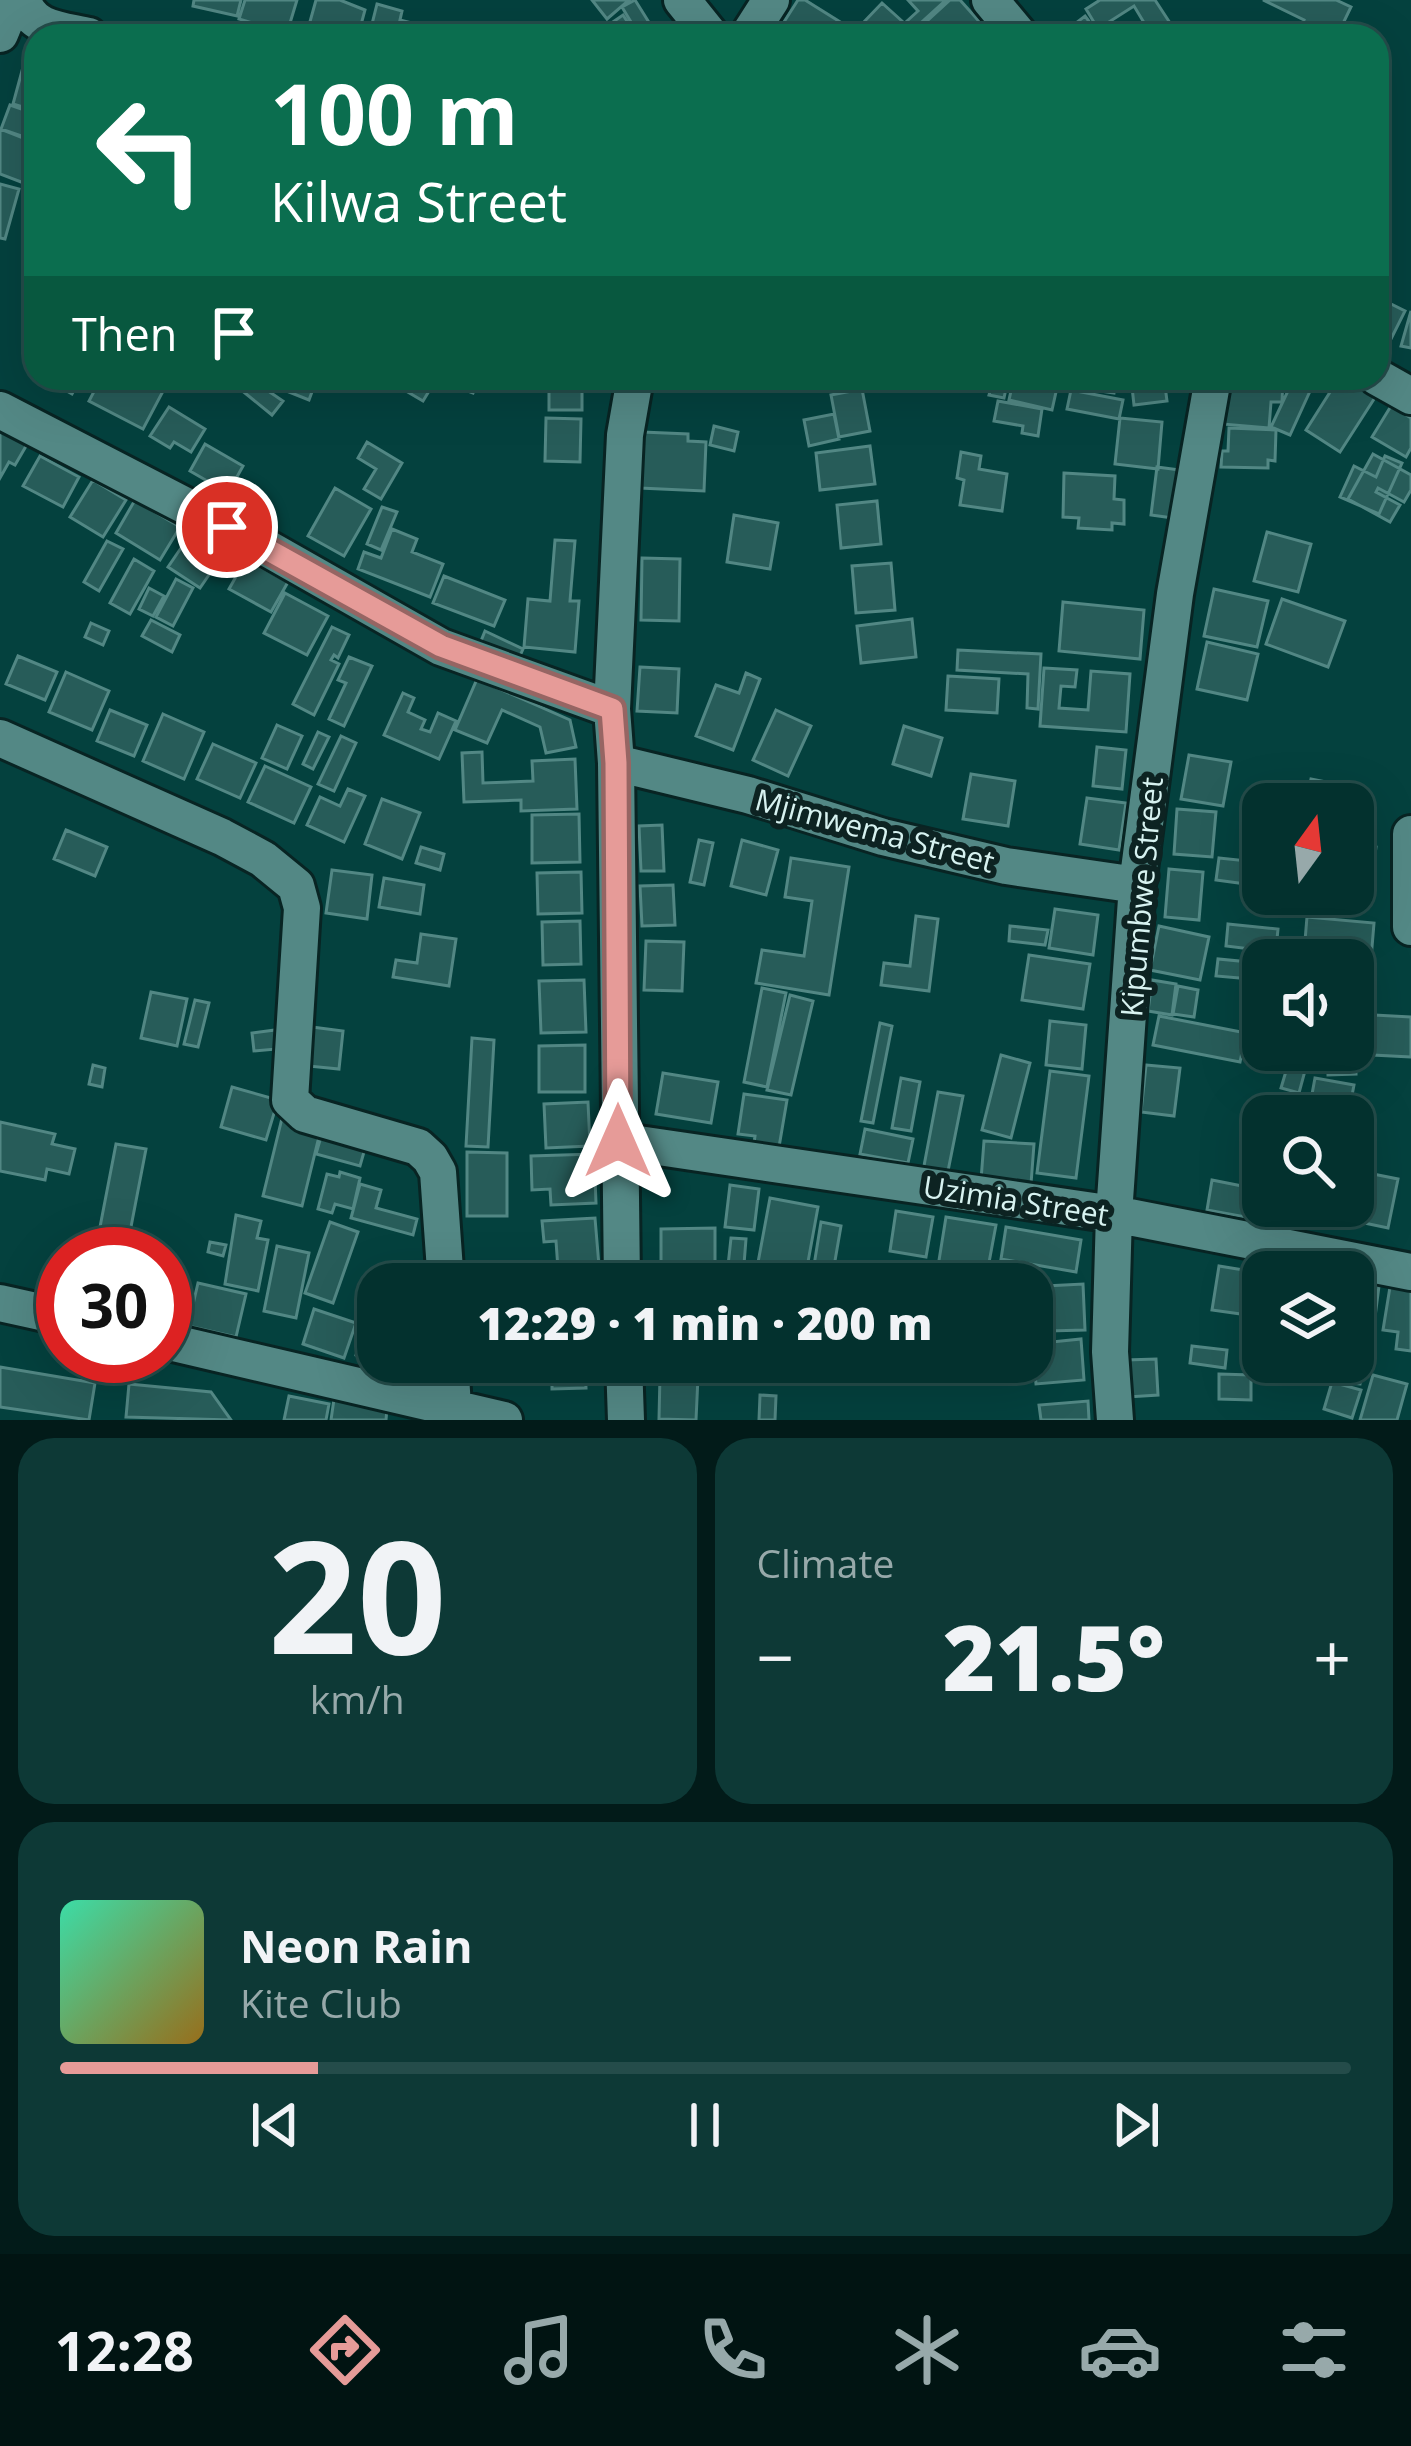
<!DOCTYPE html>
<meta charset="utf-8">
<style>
body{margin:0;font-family:"Open Sans",sans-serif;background:#0d3936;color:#f1f3f6;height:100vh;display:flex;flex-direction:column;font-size:45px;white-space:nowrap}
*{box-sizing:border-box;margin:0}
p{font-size:39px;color:#97a9aa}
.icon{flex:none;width:66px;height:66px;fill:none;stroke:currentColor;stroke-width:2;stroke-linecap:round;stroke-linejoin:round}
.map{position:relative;height:1420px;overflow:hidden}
.sheet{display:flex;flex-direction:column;gap:18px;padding:18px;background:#021b19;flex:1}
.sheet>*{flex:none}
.banner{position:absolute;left:24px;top:24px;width:1365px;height:366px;border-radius:36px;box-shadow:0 12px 48px #0002,0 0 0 3px #244c4a;background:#0b6e4f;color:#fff;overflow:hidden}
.needle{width:78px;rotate:15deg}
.fabs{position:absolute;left:1242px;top:783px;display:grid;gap:24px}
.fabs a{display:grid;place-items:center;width:132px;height:132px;border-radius:24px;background:#03312e;box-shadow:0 12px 48px #0002,0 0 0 3px #244c4a;font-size:60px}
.speed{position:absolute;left:36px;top:1227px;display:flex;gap:24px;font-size:60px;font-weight:700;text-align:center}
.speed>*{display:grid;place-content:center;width:156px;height:156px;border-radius:50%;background:#03312e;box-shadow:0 12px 48px #0002,0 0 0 3px #244c4a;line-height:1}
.speed .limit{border:18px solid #d22;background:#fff;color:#111}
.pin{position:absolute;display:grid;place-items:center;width:102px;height:102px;color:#fff;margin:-51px;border:6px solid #fff;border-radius:50%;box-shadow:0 3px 12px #0007}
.me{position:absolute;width:132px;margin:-66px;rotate:0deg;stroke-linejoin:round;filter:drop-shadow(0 0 9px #0008)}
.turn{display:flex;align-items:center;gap:42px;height:252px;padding:0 48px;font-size:54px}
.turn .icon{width:156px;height:156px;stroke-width:2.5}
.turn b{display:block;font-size:84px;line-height:102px}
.then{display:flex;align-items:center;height:114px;padding:0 48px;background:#0003;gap:24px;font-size:45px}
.big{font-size:90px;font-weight:800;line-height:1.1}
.sheet .tile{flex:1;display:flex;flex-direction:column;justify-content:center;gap:18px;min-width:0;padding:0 42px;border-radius:36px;background:#0d3936}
.sheet .dial{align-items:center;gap:0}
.dial b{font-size:156px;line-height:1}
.song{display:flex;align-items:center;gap:36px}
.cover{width:144px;height:144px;border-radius:18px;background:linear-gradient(135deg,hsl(160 70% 55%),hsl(40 70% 35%))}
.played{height:12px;border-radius:6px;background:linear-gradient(90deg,#e69b98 20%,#244c4a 20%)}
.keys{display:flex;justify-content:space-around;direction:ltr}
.heat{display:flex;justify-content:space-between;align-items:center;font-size:66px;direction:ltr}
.sheet .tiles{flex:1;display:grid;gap:18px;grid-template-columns:1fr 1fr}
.tile:last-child{grid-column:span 2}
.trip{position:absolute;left:357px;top:1263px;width:696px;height:120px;border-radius:36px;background:#03312e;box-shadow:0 12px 48px #0002,0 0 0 3px #244c4a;font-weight:800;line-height:120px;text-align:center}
.menu{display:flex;height:192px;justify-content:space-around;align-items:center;background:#011412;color:#97a9aa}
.menu .icon{width:84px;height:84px}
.menu .selected{color:#e69b98}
.menu b{font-size:54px;color:#f1f3f6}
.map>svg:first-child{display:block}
.building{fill:#275c59;stroke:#528784;stroke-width:3}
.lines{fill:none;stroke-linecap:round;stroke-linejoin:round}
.minor-casing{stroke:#082423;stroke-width:42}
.minor{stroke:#538885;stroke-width:36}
.route-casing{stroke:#966563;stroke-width:30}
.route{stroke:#e69b98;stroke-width:21}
.labels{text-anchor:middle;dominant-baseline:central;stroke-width:12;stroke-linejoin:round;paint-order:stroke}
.street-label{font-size:30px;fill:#d7f2f0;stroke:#0d2322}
</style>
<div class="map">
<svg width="1411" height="1420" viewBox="0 0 1411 1420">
<rect width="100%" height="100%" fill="#04413e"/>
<path class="building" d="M194,0H241L237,16L193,6Z
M245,0H297L287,33L239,19Z
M316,0H340L365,10L358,36H306Z
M592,0H629L607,19Z
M635,0L650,24L637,32L622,7Z
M798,0H805L853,30L849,36H775Z
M908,0H946L914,29L907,21L918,11Z
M950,0H960L985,28L976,36H940L926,22Z
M1100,0H1155L1174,29L1163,36H1118L1143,21L1134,6L1098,29L1086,9Z
M1263,0H1336L1351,7L1337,36H1297L1304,20Z
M882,3L913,31L908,36H874L862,24Z
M377,4L402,11L400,20L416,24L414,31L421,36H369Z
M623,15L632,29L618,36L610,24Z
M1085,16L1100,36H1059Z
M29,45L36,46V111L13,104Z
M10,105L36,114V141L1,129Z
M0,129L36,143V169L29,185L0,174Z
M0,184L19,189L5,239L0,238Z
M1377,297L1405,311L1389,343L1377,337Z
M1411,311V348L1401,346Z
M44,378H81L72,394Z
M101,378L125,381L170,378L143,429L89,401Z
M249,378L283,401L272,415L240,389Z
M262,378H317L309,400L261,381Z
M414,378H437L423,401L406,391Z
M461,378H479L473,393L457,387Z
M549,378H582V410H549Z
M662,378H710L708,391L661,385Z
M994,378L1008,379L1004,398L989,395Z
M1021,378L1058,383L1052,410L1009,400L1013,382L1020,384Z
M1087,378H1116L1114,393L1086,389Z
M1131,378H1164L1167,401L1134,405Z
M1226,378H1283L1282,402H1271L1269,428L1222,424Z
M1294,378H1316L1290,435L1271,427Z
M1339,378H1347L1376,396L1340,452L1306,430Z
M862,389L870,431L839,437L831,395Z
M1071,390L1123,400L1119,419L1067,409Z
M998,401L1042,409L1038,436L1022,433L1023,426L994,421Z
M1391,406L1411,418V448L1406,457L1372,437Z
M169,407L205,429L191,452L174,442L170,448L150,436Z
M834,414L839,439L809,446L804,420Z
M546,418L581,419L580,462L545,461Z
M1120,418L1162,422L1158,469L1115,464Z
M0,425L29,441L15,465L9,462L0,478Z
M714,426L738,432L734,451L710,445Z
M1229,428L1276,430L1275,461L1268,460V468L1221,467L1222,451H1228Z
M642,432L688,434V441L706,442L704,491L640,488Z
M367,442L402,463L381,499L364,489L376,469L358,458Z
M205,444L243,466L228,493L190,471Z
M870,446L875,484L820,490L816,453Z
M961,452L981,456L979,469L1007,474L1002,511L960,505L964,480L957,478Z
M1373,454L1411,475V490L1404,502L1378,488L1376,492L1400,505L1390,522L1348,499Z
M40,456L79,477L63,507L23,486Z
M1385,456L1402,463L1379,514L1340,497L1354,466L1376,477Z
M1157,467L1180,470L1173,518L1151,515Z
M1064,473L1115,476L1114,499L1124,500V524L1112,523V530L1078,528L1079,518L1063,517Z
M93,480L126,500L103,537L70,517Z
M335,488L371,509L344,556L308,536Z
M135,500L180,527L160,560L116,533Z
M877,501L881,544L841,548L837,505Z
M382,507L397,512L381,550L367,544Z
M734,515L778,523L770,569L727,562Z
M194,529L226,550L200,588L168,567Z
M392,529L417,539L412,552L443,564L430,597L358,569L364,552L381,558Z
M1267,532L1311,544L1298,592L1254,581Z
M555,540L575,541L570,601H579L575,652L524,647L528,599L550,601Z
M107,541L123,549L99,591L84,582Z
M642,558L680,559L679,621L641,620Z
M134,559L154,571L130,614L110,603Z
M246,559L288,582L271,612L229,589Z
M891,563L895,610L856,613L852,566Z
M444,576L505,600L494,626L433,603Z
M176,579L193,588L173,626L156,617Z
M149,588L164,596L153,616L139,609Z
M1214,589L1268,601L1257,647L1204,636Z
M285,593L328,616L307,655L264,633Z
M1282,599L1345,621L1328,667L1266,644Z
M1063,602L1144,610L1140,659L1059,651Z
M912,619L916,657L861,663L857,626Z
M151,620L180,635L172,652L142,636Z
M91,623L109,631L103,645L85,637Z
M332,627L349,635L338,658L334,655L331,660L339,664L314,715L293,704Z
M485,631L523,649L519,658L481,641Z
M1207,642L1258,654L1247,700L1197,689Z
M958,650L1041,654L1038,709L1027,708L1028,674L957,670Z
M18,656L57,672L45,700L6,684Z
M349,657L372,666L344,726L329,719L346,683L338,680Z
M640,667L679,669L677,713L637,711Z
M1044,668L1077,670L1075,687L1061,686L1059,708L1088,710L1091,671L1130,674L1126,732L1040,726Z
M66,672L109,691L92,730L49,712Z
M746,673L760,679L733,750L696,736L716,685L739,693Z
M948,676L999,679L997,713L946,710Z
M477,679L570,720L576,747L546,753L540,727L502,710L487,743L455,730Z
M403,693L414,698L408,712L425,720L421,729L430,732L438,713L456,721L439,759L384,735Z
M110,710L147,725L134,756L97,741Z
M776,710L811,726L788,776L753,760Z
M163,714L204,732L184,779L143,761Z
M277,725L302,736L287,769L262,758Z
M904,726L942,738L931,776L893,764Z
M318,732L329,737L313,769L303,764Z
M341,736L356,743L334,791L318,784Z
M213,744L256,763L240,798L197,779Z
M1097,747L1126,750L1122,789L1093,786Z
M482,752L483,783L533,781L532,761L575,759L577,809L521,811V800L464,802L462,753Z
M1189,755L1231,762L1223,806L1181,799Z
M265,766L311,787L294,823L248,802Z
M971,774L1015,781L1008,826L963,819Z
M1311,779L1346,786L1343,804H1306Z
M348,789L365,796L344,842L307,825L320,797L340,806Z
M1087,798L1126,803L1119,850L1080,844Z
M382,799L420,813L402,859L365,844Z
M1177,809L1216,812L1212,857L1174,854Z
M579,814L580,862L532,863V815Z
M662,825L664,871H641L639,826Z
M66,830L107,847L95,876L54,859Z
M699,840L713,843L704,885L690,882Z
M742,840L778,850L766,895L731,886Z
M1353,844L1376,847L1369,897L1347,894H1353Z
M421,847L444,854L440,870L416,863Z
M791,858L849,867L829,995L756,983L762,950L804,956L812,901L785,897Z
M1219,858L1248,861L1246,884L1216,880Z
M1169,869L1203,872L1199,920L1165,917Z
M332,870L372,875L367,919L326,913Z
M581,872L582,913L538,914L537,873Z
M384,878L424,885L420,914L379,907Z
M673,885L675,925L642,926L640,886Z
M1055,909L1098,915L1093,955L1049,948Z
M916,916L938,919L929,991L881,985L884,963L910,966Z
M1307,917L1374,923L1371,959L1304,953Z
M580,921L581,964L543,965L542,922Z
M1228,924L1278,929L1275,960H1263V980L1216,976L1218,959L1250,962L1251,949L1226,946Z
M1010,926L1048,930L1045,945L1009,941Z
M1159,926L1209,937L1200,980L1150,970Z
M421,934L456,939L449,986L393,977L396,960L417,963Z
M646,941L684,942L682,991L644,990Z
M1029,955L1090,964L1083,1009L1022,1000Z
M584,980L586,1032L541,1033L539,981Z
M1152,980L1176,984L1172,1015L1148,1011Z
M1178,986L1198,990L1194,1017L1173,1014Z
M762,988L786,993L767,1087L744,1082Z
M151,992L187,999L177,1046L141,1038Z
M790,995L813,1001L791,1095L767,1090Z
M195,1000L209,1003L198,1047L184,1044Z
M1374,1015L1411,1017V1057L1373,1055Z
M1159,1016L1246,1033L1240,1062L1153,1045Z
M1354,1018L1356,1074L1328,1075L1327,1051L1309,1050H1353Z
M1050,1021L1086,1025L1082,1069L1046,1065Z
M880,1023L892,1026L873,1123L861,1121Z
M312,1027L343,1031L339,1069L308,1066Z
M275,1030L277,1049L254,1051L252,1033Z
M472,1038L494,1040L488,1147L466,1146Z
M585,1045V1092H539V1046Z
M1292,1051L1309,1056L1299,1093L1281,1088Z
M1001,1055L1030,1063L1011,1138L982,1130Z
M93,1065L105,1068L102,1087L89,1084Z
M1146,1065L1180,1068L1174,1116L1141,1112Z
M1050,1071L1089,1076L1076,1178L1037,1173Z
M663,1073L718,1082L711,1123L656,1114Z
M901,1078L920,1082L911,1131L892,1128Z
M1315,1078L1354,1085L1348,1116H1322L1323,1107L1310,1105Z
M232,1087L278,1100L266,1140L221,1127Z
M938,1092L963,1096L947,1176L923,1171Z
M744,1094L787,1100L779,1147L754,1143L755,1136L738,1134Z
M588,1102L590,1146L546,1148L544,1104Z
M285,1106L324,1116L302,1206L263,1196Z
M326,1119L370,1131L360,1166L316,1154Z
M0,1122L55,1134L52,1144L75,1149L69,1174L47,1169L45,1180L0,1171Z
M865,1129L913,1139L908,1163L860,1154Z
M984,1141L1034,1144L1031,1184L981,1180Z
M116,1144L146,1149L130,1232L100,1227Z
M467,1152L507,1153V1216H467Z
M594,1154L596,1203L551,1205L550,1189L532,1190L531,1156Z
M1353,1170L1398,1179L1388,1228L1336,1217L1338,1206H1353Z
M340,1172L360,1178L353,1209L335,1204L332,1213L318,1209L327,1174L339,1177Z
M1212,1180L1257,1189L1251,1218L1207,1210Z
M360,1184L381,1190L376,1208L417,1219L413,1235L351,1218Z
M730,1185L759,1189L754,1230L725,1227Z
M770,1198L818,1207L804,1284H754Z
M1281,1206H1324L1320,1225L1279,1218Z
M896,1211L933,1217L926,1257L890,1251Z
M236,1215L261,1221L257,1238L268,1240L258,1291L225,1284Z
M946,1217L996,1225L985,1284L936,1279Z
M595,1218L599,1266L558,1269L556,1241L544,1242L542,1221Z
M330,1222L358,1232L333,1303L305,1293Z
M821,1222L841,1226L831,1284H811Z
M1006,1227L1081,1240L1076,1272L1001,1259Z
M715,1228V1273L661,1274V1229Z
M731,1238L746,1239L743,1277L727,1275Z
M99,1242L133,1248L132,1254H97Z
M210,1242L226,1245L223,1256L208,1252Z
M277,1246L309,1253L296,1318L264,1311Z
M1219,1266L1262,1273L1255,1316L1212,1310Z
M849,1274L868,1277L867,1284H847Z
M661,1280H717L718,1284H661Z
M198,1283L246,1294L236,1337L188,1326Z
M1353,1283L1379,1286L1375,1317L1353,1314Z
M1083,1284L1085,1330L1048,1331L1046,1286Z
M1390,1287L1411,1291V1351L1396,1349L1398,1332L1383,1330Z
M314,1309L356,1323L344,1358L303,1344Z
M367,1323L378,1327V1363L356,1355Z
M1353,1335L1370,1336L1367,1376H1361L1360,1384L1347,1383L1348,1371L1331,1370L1332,1362H1353Z
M1081,1339L1084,1380L1036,1384L1032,1344Z
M1192,1346L1227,1350L1225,1368L1190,1363Z
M1156,1359L1158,1395L1128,1397L1126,1360Z
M489,1362H538L535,1375Z
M552,1362H585L586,1388L552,1389Z
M665,1362H708V1376L665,1375Z
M0,1367L95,1383L89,1420L0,1407Z
M1219,1374L1251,1375V1400L1219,1399Z
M660,1375L698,1377L696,1420L659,1419Z
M1373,1375L1407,1384L1397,1420H1360Z
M1332,1382L1361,1390L1352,1418L1324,1409Z
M129,1384L211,1392L231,1420L126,1417Z
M760,1395L776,1396L775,1420H759Z
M289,1396L329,1404L326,1420H284Z
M334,1399L387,1408L386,1420H331Z
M1088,1401L1089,1420H1041L1039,1405Z"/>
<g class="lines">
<defs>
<path id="minor" d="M23,0C31,30 64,30 89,36
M682,0L711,36
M990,0L1020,36
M0,34L14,0
M748,36L771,0
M1377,377L1411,396
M0,410L265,547L441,647L612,709
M0,738L222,837L263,859L296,886L302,908L290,1100L305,1114L418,1147L430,1158L438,1172L446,1284
M616,763L748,795L883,837L1006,866L1137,885
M1411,834V927
M618,1141L1114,1214L1411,1272
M622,1284L616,763L612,709L625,435L635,378
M0,1303L63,1317
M165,1341L504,1420
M450,1362L453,1406
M624,1362L626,1420
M1115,1420L1110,1352L1114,1214L1137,885L1175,594L1213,378"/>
</defs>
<use href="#minor" class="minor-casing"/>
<use href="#minor" class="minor"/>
</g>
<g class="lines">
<defs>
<path id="route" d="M227,527L441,646L612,709L616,763L618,1141"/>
</defs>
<use href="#route" class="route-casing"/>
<use href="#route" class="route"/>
</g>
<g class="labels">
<g class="street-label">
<text transform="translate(875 830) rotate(15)">Mjimwema Street</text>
<text transform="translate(1141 897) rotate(-85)">Kipumbwe Street</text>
<text transform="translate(1016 1200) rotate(9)">Uzimia Street</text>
</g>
</g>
</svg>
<div class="fabs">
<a><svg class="needle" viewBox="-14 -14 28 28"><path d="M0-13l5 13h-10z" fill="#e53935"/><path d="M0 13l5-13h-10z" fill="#97a9aa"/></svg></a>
<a><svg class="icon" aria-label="sound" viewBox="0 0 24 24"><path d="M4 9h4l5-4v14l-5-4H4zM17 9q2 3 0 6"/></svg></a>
<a><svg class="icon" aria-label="search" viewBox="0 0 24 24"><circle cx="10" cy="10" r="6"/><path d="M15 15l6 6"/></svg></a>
<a><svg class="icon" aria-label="layers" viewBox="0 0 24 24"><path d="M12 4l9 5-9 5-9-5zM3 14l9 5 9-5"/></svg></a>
</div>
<div class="speed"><div class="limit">30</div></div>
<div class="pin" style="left:227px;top:527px;background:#d93025"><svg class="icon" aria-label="arrive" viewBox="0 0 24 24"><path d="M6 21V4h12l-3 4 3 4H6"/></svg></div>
<svg class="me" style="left:618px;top:1141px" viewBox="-20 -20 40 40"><path d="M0-17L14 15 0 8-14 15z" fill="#e69b98" stroke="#fff" stroke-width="4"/></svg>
<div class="trip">12:29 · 1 min · 200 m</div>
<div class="banner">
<div class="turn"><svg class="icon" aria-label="left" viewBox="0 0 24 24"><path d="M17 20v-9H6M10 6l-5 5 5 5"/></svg><div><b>100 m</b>Kilwa Street</div></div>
<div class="then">Then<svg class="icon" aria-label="arrive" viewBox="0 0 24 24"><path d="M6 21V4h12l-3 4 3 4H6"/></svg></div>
</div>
</div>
<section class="sheet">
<div class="tiles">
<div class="tile dial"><b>20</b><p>km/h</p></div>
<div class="tile"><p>Climate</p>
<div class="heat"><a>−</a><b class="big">21.5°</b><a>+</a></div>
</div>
<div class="tile">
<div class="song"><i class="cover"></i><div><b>Neon Rain</b><p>Kite Club</p></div></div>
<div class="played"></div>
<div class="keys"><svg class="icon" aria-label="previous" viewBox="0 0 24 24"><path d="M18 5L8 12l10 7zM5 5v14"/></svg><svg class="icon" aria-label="pause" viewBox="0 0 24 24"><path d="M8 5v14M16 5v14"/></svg><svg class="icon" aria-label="next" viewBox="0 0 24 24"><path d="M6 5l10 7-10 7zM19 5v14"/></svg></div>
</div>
</div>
</section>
<nav class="menu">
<b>12:28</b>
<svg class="icon selected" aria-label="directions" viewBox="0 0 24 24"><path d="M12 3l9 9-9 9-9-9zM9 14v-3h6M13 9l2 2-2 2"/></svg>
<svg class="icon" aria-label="music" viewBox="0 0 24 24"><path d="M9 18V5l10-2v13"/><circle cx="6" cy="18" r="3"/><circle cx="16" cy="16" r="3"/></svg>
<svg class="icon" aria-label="phone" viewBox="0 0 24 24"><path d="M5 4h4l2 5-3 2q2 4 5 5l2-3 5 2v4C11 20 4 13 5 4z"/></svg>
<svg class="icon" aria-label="climate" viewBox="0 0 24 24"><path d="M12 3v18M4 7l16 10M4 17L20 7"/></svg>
<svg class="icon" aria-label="car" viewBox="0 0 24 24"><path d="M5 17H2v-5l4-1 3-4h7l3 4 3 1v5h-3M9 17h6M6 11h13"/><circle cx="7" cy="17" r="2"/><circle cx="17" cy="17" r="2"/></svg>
<svg class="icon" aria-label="filters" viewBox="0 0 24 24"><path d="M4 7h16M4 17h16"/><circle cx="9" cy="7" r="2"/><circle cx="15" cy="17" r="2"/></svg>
</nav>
